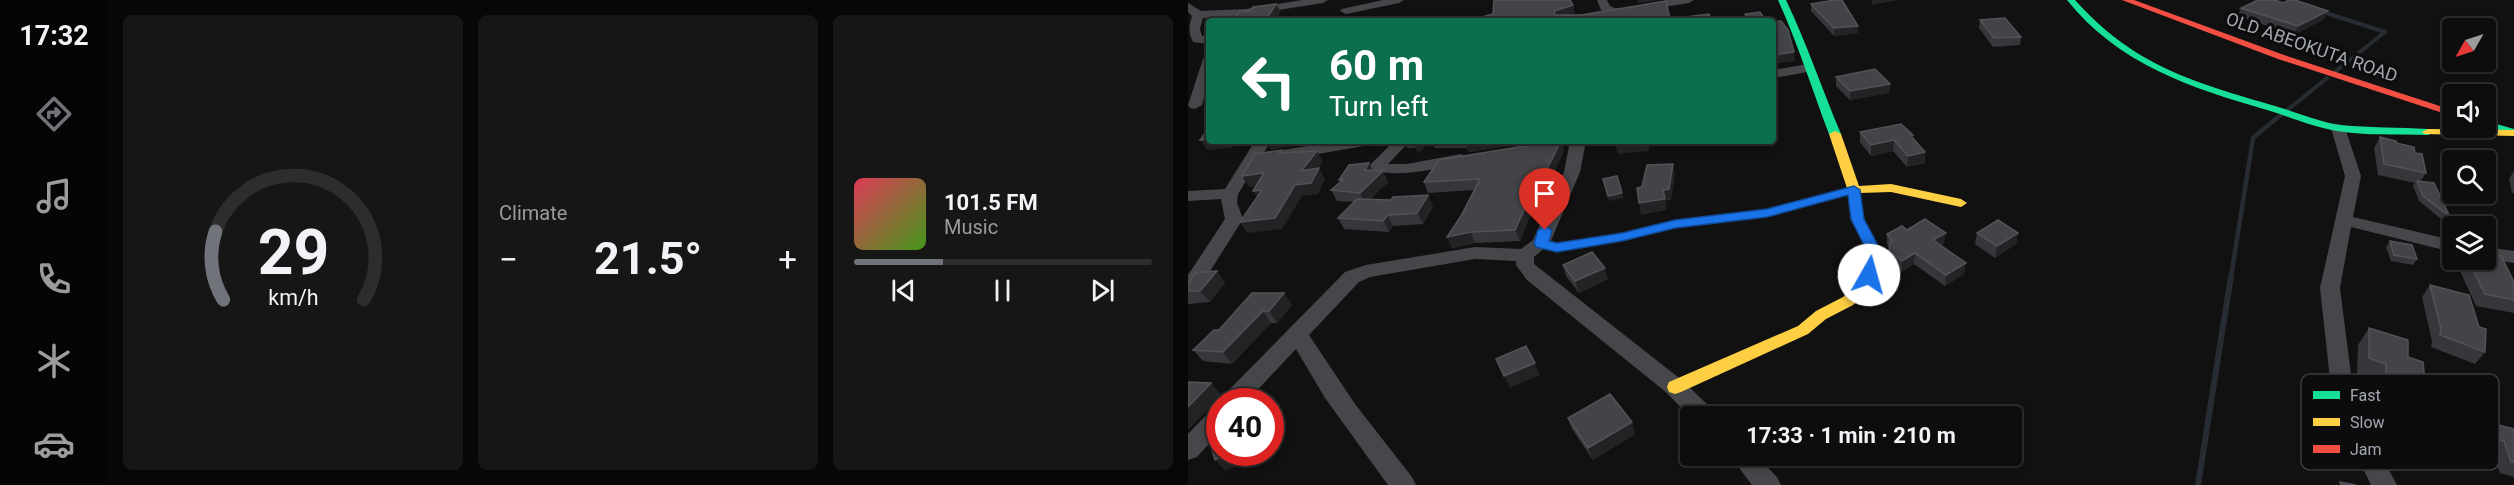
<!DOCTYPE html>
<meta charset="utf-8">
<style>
body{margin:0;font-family:Roboto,sans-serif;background:#161617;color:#f1f3f6;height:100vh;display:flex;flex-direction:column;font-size:22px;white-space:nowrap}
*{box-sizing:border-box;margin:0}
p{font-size:20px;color:#9a9c9e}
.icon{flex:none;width:33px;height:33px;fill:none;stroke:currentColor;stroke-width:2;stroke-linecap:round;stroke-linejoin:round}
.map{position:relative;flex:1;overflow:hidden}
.side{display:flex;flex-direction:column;gap:15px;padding:15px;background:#070708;width:1080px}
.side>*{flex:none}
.guide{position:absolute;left:18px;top:18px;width:570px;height:126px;border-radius:6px;box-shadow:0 3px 9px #0003,0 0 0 2px #2d2d2e;background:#0b6e4f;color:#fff;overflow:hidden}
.needle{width:39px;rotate:231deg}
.tools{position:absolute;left:1254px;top:18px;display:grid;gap:12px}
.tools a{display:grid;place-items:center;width:54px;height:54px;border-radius:6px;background:#0d0d0e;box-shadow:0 3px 9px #0003,0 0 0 2px #2d2d2e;font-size:30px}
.speed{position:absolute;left:18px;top:388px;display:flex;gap:12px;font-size:30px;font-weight:700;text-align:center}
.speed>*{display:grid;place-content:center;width:78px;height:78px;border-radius:50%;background:#0d0d0e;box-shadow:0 3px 9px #0003,0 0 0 2px #2d2d2e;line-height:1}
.speed .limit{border:9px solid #d22;background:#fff;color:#111}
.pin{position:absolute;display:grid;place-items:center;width:51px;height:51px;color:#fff;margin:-62px -26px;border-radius:50% 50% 50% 0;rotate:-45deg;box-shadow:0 0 6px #0007}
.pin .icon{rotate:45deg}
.me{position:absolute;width:66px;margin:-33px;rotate:7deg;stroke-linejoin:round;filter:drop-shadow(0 0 4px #0008)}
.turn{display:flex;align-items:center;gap:21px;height:126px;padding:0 24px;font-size:27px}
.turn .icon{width:78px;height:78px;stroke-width:2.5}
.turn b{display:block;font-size:42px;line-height:51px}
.big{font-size:45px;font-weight:700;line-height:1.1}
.side .widget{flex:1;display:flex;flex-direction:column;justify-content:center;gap:9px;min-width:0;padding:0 21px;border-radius:9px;background:#161617}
.side .dial{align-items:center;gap:0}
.dial svg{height:156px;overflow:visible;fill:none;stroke:#2d2d2e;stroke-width:7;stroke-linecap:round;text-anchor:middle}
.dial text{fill:#f1f3f6;stroke:none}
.song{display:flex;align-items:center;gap:18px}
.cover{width:72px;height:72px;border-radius:9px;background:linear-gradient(135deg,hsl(350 70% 55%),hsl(100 70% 35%))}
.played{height:6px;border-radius:3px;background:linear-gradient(90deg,#71737a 30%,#2d2d2e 30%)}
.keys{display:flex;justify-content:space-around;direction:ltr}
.heat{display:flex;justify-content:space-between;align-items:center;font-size:33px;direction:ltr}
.side .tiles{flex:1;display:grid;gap:15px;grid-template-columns:repeat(3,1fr)}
.trip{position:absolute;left:492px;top:406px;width:342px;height:60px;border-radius:6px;background:#0d0d0e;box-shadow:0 3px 9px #0003,0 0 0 2px #2d2d2e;font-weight:700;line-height:60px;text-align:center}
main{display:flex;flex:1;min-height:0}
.dock{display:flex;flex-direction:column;width:108px;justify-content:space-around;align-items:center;background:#050506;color:#9a9c9e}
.dock .icon{width:42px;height:42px}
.dock .on{color:#71737a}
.dock b{font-size:27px;color:#f1f3f6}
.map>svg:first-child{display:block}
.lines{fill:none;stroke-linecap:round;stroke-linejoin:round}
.stream-far2{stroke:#272c32;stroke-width:4}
.stream-far1{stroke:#272c32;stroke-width:4.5}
.stream{stroke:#272c32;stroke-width:6}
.street{fill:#46474a;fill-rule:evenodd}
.fast{fill:#16e098;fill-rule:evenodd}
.slow{fill:#ffcf43;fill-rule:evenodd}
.jam{fill:#f24e42;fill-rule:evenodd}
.wall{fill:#37373b}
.shaded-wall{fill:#232325}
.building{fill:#434448;stroke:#525358;stroke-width:1.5}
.route{fill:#1a73e8;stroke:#114b97;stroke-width:1.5}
.labels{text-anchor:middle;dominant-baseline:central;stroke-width:6;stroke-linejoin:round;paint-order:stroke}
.far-street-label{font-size:18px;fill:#a4a8b2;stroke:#0c0c0d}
.key{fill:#0c0c0d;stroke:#3a3b3f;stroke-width:1.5}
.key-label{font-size:16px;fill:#a4a8b2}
</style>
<main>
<nav class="dock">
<b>17:32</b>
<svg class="icon on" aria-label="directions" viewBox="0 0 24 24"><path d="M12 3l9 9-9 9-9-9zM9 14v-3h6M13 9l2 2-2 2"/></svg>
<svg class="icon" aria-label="music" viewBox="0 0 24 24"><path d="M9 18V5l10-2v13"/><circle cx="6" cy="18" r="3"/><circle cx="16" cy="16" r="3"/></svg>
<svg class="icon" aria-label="phone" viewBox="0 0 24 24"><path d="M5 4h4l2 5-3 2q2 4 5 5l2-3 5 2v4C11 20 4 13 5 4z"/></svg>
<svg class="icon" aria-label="climate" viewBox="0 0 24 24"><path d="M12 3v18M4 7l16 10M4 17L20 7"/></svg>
<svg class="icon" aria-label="car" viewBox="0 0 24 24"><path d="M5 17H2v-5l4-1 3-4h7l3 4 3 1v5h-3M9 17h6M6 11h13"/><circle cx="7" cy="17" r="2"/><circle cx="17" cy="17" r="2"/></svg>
</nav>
<section class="side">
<div class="tiles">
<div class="widget dial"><svg viewBox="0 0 100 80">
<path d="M14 69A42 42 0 1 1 86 69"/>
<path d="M14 69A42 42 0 0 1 10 34" stroke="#71737a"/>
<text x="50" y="56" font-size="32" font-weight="700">29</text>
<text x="50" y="72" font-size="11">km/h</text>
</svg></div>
<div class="widget"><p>Climate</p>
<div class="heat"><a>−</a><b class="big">21.5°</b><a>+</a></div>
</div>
<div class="widget">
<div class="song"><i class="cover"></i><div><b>101.5 FM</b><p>Music</p></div></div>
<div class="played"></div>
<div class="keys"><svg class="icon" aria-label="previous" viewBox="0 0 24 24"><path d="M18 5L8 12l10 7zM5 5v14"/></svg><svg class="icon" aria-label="pause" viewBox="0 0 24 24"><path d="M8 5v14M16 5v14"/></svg><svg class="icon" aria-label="next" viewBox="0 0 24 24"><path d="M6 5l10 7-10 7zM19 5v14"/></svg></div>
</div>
</div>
</section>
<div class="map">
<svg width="1326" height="485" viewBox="0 0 1326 485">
<rect width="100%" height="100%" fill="#111112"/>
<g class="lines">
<path class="stream-far2" d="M1135,12L1197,32L1148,71
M1087,120L1139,78"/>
<path class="stream-far1" d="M1043,277L1065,138L1089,118"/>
<path class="stream" d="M1010,485L1043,276"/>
<path class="street" d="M114,0H140L135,3L58,15L15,18L12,29L14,36H21V44L5,42C0,32 1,26 4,16L0,12V3L13,11L58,9Z
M195,0H216L211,3L158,14L152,11L154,9Z
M409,0H419L422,6L434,11L428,14L413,10Z
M480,0H506L501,3L456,10L450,7L456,4Z
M21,55V81L14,105L7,109L2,108L0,105L15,59Z
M620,64L625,65L626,68L625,71L585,78V70Z
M1150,124L1157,128L1173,176L1165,217L1264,240V252L1163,227L1152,288L1167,406L1209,485H1183L1145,406L1132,288L1157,176L1143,128Z
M67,141H83L50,194L49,203L55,219L7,295L0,297V275L37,219L33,199L0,201V191L37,189Z
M150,141H184L176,146L95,160L87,155L95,150Z
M206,141H222L200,164H219L273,154L281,159L273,164C243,169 214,178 183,170L181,167L183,164Z
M382,141H398L392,172L362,243L346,257V264L495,381L525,410L529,417H502L479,393L339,280L328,265V261L287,259L182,277L171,282L121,335L167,404L224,477L228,485H200L137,398L108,349L58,402H33L36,395L157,272L178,265L287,247L333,249L345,240L376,172Z
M1298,247L1326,251V263L1298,259Z
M32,407V432L9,457L0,460V434L24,409Z
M542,456H569L589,477L593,485H564Z"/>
<path class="fast" d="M590,0H598C619,44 634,89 653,134L651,136L647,137L641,134C624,89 610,44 590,0Z
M879,0H887C946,66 1005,82 1087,106C1108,112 1131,122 1153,125C1181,128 1211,127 1240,129L1246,132L1240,135C1210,134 1178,136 1149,131C1125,127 1102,117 1079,110C1003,88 930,64 879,0Z
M1298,121L1326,129V135L1298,127Z"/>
<path class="slow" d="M1240,129L1326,130V136L1236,134L1234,132Z
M647,131L653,134L671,186L703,184L773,199L779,203L773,207L703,192L672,193L675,219L693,251L688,275L677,294L665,305L638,319L620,334L493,392L487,394L481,392L479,387L481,382L610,326L628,311L655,297L667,286L674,275L679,251L663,219L660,195L579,217L487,228L434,241L369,251L348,246L346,243L353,239L369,243L434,233L487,220L579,209L659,188L641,134Z"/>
<path class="jam" d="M934,0H946L1096,55L1264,110V116L1090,59Z"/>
</g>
<path class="wall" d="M1095,3L1136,19L1106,35L1050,16L1053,8Z
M623,4L670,33L646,36L623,11Z
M792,20L833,37L832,45L805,47L791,28Z
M648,77L702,84L701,93L662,100L648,86Z
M672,132L725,135L724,138L737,163L719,167L705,151L683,156L672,142Z
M1192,137L1208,143L1227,153L1238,173L1233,181L1262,217L1258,223L1231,201L1225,186L1227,183L1190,175L1186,148Z
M216,141H243L230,153L228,148H219Z
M244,141H348L281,152L279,148H247Z
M376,150L361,184L345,208L332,241L287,243L264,248L259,237L273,216L286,190L240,193L236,182Z
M185,171H195L200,182L182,199L245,206L235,224L205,226L201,232L156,229L150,218L166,202L149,201L143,190L153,182L151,180Z
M1326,171V193H1324L1321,179Z
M719,230L756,243L753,246L776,274L757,286L726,264L714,272L700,262L701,248L699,245V234Z
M789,233H830L828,244L807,258L787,244Z
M1202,241L1229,259L1225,265L1203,261L1198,247Z
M1267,260H1298L1326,282V313L1288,306Z
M375,265L420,279L391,293L378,276Z
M29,271L37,283L22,302L0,304V284Z
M1242,285L1297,352L1287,364L1243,347L1244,341L1234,297Z
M96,293L104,305L89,323H83L44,364L15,361L5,350L31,330Z
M1181,328L1220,357L1238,391L1224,408L1185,395V381L1169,376L1170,345Z
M1246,406L1291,420L1326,429V477L1312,473L1305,453L1241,436L1236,418Z
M380,418L447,434L405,460L384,429Z
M768,456H777L774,460Z"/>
<path class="shaded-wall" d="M450,0H472L450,3Z
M684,0H711L684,5Z
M88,4L93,12L87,21H77Z
M385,5L387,14L368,19L366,11Z
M1140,11L1136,19L1106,35L1110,26Z
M670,26V33L646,36V28Z
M606,52L607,61L585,64V55Z
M702,84L701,93L662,100V91Z
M21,139V141H49L44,148L19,150L12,140Z
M706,140L705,151L683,156V145Z
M78,141H116L113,144L83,150Z
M228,141H243L230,153L225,143Z
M282,141H348L281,152L277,142Z
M373,141L376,150L361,184L345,208L332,241L327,230L342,197Z
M461,141V151L430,154L427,144Z
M129,151L135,162L119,182L113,171Z
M737,152V163L719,167L720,156Z
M181,163L186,173L177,170Z
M485,164L487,175L483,200L477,201L475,190Z
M131,168L137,179L130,194L114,196L94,229L59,233L52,222L107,185Z
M195,171L200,182L177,203L172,193Z
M76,173L83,184L61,187L54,176Z
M74,190L72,202L65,191Z
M434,193L436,198L421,201L420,196Z
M240,195L245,206L235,224L229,213Z
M477,199L479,210L453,215L451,203Z
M200,215L205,226L201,232L195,221Z
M283,232L287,243L264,248L259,237Z
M758,233L756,243L744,251L745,240Z
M830,233L828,244L807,258L809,246Z
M727,253L726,264L714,272V261Z
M778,263L776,274L757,286L758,275Z
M417,268L420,279L391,293L387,281Z
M29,271L37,283L22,302L12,291Z
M96,293L104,305L89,323L81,311Z
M75,311L83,323L44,364L35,352Z
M347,363L352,375L322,388L316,376Z
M23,383L34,395L0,430V407Z
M444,422L447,434L405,460L400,448Z
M82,434L87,446L82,449Z
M40,453H74L38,471L27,460Z"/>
<path class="building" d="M306,0H382L385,5L366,11L367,15H393L478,1L482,19L521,14L524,21H297L294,17L305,14Z
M647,0H654L670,26L646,28L623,4Z
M1070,0H1087L1095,3L1101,0H1107L1140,11L1110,26L1053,8Z
M88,4L77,21H44L52,11H61L65,7Z
M572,12L578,21H561L557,14Z
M817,18L833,37L806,38L792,20Z
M593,21L600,30L606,52L585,55V22Z
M687,69L702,84L662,91L648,77Z
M713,124L725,135L723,136L737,152L720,156L706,140L683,145L672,132Z
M21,128V139L12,140Z
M1192,137L1208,141V143L1226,147L1227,153L1234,154L1238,173L1196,164Z
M368,141H373L357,173L342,197L327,230L283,232L259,237L273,216L292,179L236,182L251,160Z
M427,141H458L427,144Z
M94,150L91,153L129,151L113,171L131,168L123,183L107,185L87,218L52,222L74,190L65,191L76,173L54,176L67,154Z
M181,163L177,170L195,171L172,193L143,190L156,179L151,180L161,165Z
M485,164L481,189L475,190L477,199L451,203L449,188L454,187L459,165Z
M429,176L434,193L420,196L415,179Z
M1229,181L1246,183L1262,217L1235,196Z
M240,195L229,213L200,215L195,221L150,218L169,199L203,200L205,197Z
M737,219L758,233L745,240L778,263L758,275L727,253L714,261L701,251L702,243L704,241L699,234L714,226L719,230Z
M810,220L830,233L809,246L789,233Z
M1202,241L1224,245L1229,259L1206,255Z
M404,252L417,268L387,281L375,265Z
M1298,253L1313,256L1326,282V300L1297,294L1280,260H1298Z
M29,271L12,291H0V284L7,273Z
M1242,285L1281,295L1291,327L1298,329L1297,352L1252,335L1253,329Z
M64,293H96L81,311H75L35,352L5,350L26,330H31Z
M1181,328L1220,340V357L1235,362L1238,391L1198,378V364L1181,358Z
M338,346L347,363L316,376L308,359Z
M0,382L23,383L0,407Z
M422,394L444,422L400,448L380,418Z
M742,406L762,417H733Z
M1246,406L1290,417L1291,420L1326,429V462H1323L1316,441L1251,425Z
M32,424V453H40L27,460L18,430Z
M1152,482L1168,485H1153Z"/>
<path class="route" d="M666,186L672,190L676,219L693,251L688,275L681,280L674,275L679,251L663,219L660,195L579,217L487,228L434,241L369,252L348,247L346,243L350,230L357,226L364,230L361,241L369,243L434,233L487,220L579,209Z"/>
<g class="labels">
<g class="far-street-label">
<text transform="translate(1124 47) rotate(19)">OLD ABEOKUTA ROAD</text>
</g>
</g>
<rect x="1113" y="374" width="198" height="96" rx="9" class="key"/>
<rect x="1125" y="391" width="27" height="8" fill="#16e098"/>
<rect x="1125" y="418" width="27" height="8" fill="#ffcf43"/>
<rect x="1125" y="445" width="27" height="8" fill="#f24e42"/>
<g class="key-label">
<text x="1162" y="401">Fast</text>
<text x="1162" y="428">Slow</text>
<text x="1162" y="455">Jam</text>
</g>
</svg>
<div class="tools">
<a><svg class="needle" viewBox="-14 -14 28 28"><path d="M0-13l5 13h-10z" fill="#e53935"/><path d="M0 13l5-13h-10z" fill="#9a9c9e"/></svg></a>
<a><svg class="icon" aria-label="sound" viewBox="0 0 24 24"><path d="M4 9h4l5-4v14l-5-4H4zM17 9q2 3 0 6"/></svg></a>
<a><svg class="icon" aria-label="search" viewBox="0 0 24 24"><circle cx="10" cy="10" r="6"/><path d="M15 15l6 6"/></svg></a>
<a><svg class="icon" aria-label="layers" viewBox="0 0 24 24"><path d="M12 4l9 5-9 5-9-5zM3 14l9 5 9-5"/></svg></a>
</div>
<div class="speed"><div class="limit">40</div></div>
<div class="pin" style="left:357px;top:230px;background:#d93025"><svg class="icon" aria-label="arrive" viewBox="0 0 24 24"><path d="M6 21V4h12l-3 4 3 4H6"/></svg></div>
<svg class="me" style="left:681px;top:275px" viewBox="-20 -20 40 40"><circle r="19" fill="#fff"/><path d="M0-13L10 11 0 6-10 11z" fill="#1a73e8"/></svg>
<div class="trip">17:33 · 1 min · 210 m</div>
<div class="guide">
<div class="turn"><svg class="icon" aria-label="left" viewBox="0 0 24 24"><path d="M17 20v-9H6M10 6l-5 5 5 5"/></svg><div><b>60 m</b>Turn left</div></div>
</div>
</div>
</main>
